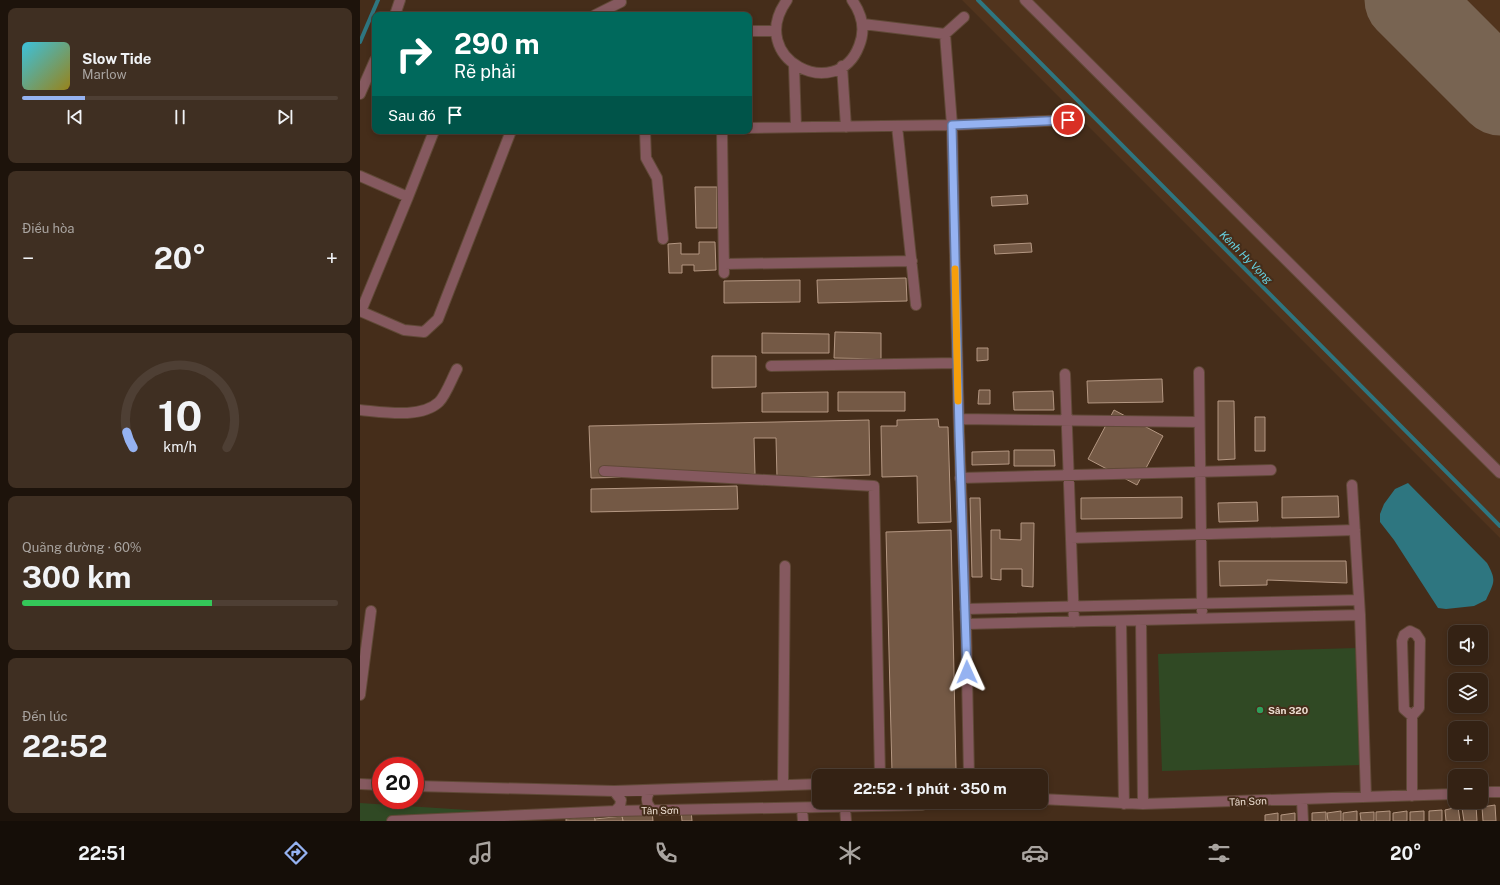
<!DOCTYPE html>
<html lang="vi">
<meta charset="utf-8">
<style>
body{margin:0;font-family:"Public Sans",sans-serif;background:#3f2f22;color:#f1f3f6;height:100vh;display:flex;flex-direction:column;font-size:15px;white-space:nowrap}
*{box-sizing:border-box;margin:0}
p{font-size:13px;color:#a9a4a0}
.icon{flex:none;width:22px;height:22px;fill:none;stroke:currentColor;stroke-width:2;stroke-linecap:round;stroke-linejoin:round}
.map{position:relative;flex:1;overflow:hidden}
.details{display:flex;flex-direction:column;gap:8px;padding:8px;background:#1d130b;width:360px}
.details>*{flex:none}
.hud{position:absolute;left:12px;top:12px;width:380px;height:122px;border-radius:8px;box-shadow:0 2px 6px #0003,0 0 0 1px #4e3f34;background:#00695c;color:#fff;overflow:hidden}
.buttons{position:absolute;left:1088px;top:625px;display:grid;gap:8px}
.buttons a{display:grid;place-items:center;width:40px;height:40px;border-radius:8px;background:#342214;box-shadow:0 2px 6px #0003,0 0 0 1px #4e3f34;font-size:20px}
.speed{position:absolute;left:12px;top:757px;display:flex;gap:8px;font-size:20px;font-weight:700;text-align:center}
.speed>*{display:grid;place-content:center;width:52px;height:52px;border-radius:50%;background:#342214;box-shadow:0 2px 6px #0003,0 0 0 1px #4e3f34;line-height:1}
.speed .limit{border:6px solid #d22;background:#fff;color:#111}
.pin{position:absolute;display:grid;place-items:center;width:34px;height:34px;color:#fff;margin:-17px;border:2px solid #fff;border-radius:50%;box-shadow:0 1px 4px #0007}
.me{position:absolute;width:44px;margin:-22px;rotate:359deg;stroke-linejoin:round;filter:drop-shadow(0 0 3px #0008)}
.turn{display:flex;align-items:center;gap:14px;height:84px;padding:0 16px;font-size:18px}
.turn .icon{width:52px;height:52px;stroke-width:2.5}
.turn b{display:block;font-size:28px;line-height:34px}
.then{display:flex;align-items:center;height:38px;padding:0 16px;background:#0003;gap:8px;font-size:15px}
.big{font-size:30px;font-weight:700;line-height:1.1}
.details .card{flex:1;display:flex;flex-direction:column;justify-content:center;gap:6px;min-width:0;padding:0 14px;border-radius:8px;background:#3f2f22}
.details .dial{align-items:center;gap:0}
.dial svg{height:104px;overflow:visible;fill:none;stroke:#4e3f34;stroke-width:7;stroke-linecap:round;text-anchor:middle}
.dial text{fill:#f1f3f6;stroke:none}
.song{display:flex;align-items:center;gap:12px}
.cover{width:48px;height:48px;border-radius:6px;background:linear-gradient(135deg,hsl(190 70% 55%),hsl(50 70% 35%))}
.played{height:4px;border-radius:2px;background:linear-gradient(90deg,#95b2f1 20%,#4e3f34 20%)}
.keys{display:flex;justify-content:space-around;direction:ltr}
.heat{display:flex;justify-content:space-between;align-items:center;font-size:22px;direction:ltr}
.charge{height:6px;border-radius:3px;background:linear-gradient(90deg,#34c759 60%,#4e3f34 0)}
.trip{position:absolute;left:452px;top:769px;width:236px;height:40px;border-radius:8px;background:#342214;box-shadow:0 2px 6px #0003,0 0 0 1px #4e3f34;font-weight:700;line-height:40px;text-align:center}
.dock{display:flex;height:64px;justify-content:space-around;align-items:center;background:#150e08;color:#a9a4a0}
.dock .icon{width:28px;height:28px}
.dock .on{color:#95b2f1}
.dock b{font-size:18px;color:#f1f3f6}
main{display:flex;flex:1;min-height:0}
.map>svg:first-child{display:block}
.built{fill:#51341d}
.green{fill:#304924}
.water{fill:#2e7680}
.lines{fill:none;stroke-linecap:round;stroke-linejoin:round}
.stream{stroke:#2e7680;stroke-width:4}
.runway{stroke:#786452;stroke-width:85}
.building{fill:#745945;stroke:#b49782}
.minor-casing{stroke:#604937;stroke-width:12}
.minor{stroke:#85595f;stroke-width:10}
.route-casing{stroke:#61749d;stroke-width:10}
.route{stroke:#95b2f1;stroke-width:7}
.slow{stroke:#f59e0b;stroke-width:7}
.leisure-dot{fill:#2e9e5b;stroke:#452d1a;stroke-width:1.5}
.labels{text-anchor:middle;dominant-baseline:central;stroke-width:4;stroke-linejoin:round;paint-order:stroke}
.poi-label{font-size:10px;font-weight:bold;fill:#ecddd1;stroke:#452d1a;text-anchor:start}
.street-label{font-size:10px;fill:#ecddd1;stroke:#452d1a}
.water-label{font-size:11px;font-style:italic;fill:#66d3e3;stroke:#452d1a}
</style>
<main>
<section class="details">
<div class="card">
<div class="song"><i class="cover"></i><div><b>Slow Tide</b><p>Marlow</p></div></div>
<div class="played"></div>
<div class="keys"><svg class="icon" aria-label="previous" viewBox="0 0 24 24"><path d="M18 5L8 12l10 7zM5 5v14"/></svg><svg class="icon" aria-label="pause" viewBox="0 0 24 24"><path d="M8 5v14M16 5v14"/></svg><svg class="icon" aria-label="next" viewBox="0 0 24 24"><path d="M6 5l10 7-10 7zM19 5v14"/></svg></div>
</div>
<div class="card"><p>Điều hòa</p>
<div class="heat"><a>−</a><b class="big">20°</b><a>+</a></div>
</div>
<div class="card dial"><svg viewBox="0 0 100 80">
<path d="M14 69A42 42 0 1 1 86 69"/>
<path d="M14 69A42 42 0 0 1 9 57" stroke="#95b2f1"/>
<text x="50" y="56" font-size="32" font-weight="700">10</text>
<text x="50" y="72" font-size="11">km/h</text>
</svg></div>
<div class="card"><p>Quãng đường · 60%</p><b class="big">300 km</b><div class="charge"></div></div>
<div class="card"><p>Đến lúc</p><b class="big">22:52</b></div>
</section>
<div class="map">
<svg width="1140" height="821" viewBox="0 0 1140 821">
<rect width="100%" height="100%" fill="#452d1a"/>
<path class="built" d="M602,0H1140V538Z"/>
<path class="green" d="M997,648L1001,765L802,771L798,654Z
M0,803L155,813L88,821H0Z"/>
<path class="water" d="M1048,483L1127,563C1137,581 1134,582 1126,600L1114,606L1086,609L1078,608L1034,540L1020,522V514L1024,504L1035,489Z"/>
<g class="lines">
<path class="stream" d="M618,0L1140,526
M0,42L18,0"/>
<path class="runway" d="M1047,0L1140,93"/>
</g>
<path class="building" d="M335,187H357V228H336Z
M667,195L668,204L632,206L631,197Z
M339,242H355L356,270L334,271V265H322V273H309L308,244L321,243V254H339Z
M671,243L672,252L635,254L634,245Z
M546,278L547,301L458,303L457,280Z
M440,280V302L364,303V281Z
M475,332L521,333V359L474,358Z
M402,333L469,334V353H402Z
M617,348H628V360L617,361Z
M352,356H396V387L352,388Z
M802,379L803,402L728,403L727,381Z
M619,390H630V404H618Z
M693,391L694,410H654L653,392Z
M468,392V412H402V393Z
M478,392H545V411H478Z
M858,401H874L875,459L858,460Z
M754,410L803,436L777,485L728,459Z
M895,417H905V451H895Z
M578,419L579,427H588L591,522L558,523L557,476L522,477L521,426H537V420Z
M509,420L510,475L417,478L416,438H394L395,474L231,478L229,426Z
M654,450H694L695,466H654Z
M649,451V464L612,465V452Z
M377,486L378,509L231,512V489Z
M978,496L979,517L922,518V497Z
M822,497V518L721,519V498Z
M610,498H620L622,577H612Z
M897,502L898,521L859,522L858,503Z
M661,523H674L673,587L662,586V569H641V580L631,579V530H640V539L661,540Z
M591,530L596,770L532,772L526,532Z
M859,561H986L987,583L907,580V585L860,586Z
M1116,805L1117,821H1104L1102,808Z
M1135,805L1136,821H1123L1122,807Z
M1098,807L1100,821H1086L1085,810Z
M331,810L332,821H322L321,811Z
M1082,810V821H1069V811Z
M292,811L293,821H263L262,816Z
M981,811V821H968L967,813Z
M997,811V821H983V813Z
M1030,811V821H1016V812Z
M1047,811V821H1033V813Z
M1064,811V821H1050V812Z
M966,812V821H952V813Z
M1014,812V821H1001L1000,813Z
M918,813V821H905V815Z
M935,813V821H921V815Z
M234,815L235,821H206V819Z
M262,816L263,821H235V819Z"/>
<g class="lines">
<defs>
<path id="minor" d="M427,0C385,59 477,104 499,46C506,29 502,14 492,0
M665,0L1140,473
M35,15L40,0
M235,15L261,2
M503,24L585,34L604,17
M389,31H416
M585,34L592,125L599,431L606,624L609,776
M434,65L436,127
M482,66L486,127
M0,94L15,60
M537,126L556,305
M389,128L592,125L708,120
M285,131L286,158L297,178L303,239
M362,131L364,273
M0,176L48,197L74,131
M364,264L552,261
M0,311L44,330L64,332L78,319L151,131
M1,311L48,197
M411,366L597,363
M839,372L842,611
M705,374L714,622
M0,410C23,412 61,419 79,402C86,395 92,378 97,369
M599,419L839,422
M244,471L514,486L520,776
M600,478L911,470
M992,485L1000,615L1006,797
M711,538L995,530
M605,609L999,600
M781,620L783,804
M761,621L764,804
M606,624L1000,615
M0,695L11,611
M0,784L21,785
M423,785L425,566
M55,786L254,791L459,784
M254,791L261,800L260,806L255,811
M290,791C285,798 286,803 292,810
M1121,792H1140
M1052,796V716L1059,708L1060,640L1056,634L1050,631L1044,635L1042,641L1044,709L1052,716
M681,799L783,804L1095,794
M942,800L943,821
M485,807L486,821
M442,808L443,821
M32,821L255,811L562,805L568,802"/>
</defs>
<use href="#minor" class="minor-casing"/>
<use href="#minor" class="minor"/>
</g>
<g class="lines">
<defs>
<path id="route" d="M607,672L599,431L592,125L708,120"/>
</defs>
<use href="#route" class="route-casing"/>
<use href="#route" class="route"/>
<path class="slow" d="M595,269L598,401"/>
</g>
<circle class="leisure-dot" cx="900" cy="710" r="4"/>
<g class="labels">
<g class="poi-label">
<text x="908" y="710">Sân 320</text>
</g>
<g class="street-label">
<text transform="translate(888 801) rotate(-2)">Tân Sơn</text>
<text transform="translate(300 810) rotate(-1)">Tân Sơn</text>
</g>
<g class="water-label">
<text transform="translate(886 257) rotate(45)">Kênh Hy Vọng</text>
</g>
</g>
</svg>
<div class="buttons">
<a><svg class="icon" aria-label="sound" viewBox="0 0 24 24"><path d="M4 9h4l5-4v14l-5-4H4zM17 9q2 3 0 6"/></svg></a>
<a><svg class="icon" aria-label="layers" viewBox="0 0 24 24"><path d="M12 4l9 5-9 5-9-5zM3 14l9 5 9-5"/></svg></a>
<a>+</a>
<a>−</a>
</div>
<div class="speed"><div class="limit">20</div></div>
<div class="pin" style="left:708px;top:120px;background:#d93025"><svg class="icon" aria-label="arrive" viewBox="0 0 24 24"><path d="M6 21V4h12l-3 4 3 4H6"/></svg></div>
<svg class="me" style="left:607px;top:672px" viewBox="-20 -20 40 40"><path d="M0-17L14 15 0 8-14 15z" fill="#95b2f1" stroke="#fff" stroke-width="4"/></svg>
<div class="trip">22:52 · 1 phút · 350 m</div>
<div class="hud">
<div class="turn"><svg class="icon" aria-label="right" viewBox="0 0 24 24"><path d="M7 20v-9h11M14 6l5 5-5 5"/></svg><div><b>290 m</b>Rẽ phải</div></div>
<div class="then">Sau đó<svg class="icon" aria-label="arrive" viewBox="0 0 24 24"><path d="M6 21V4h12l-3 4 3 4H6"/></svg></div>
</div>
</div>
</main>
<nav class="dock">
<b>22:51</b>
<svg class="icon on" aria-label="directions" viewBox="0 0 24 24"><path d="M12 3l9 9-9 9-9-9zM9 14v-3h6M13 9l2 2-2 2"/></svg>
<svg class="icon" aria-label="music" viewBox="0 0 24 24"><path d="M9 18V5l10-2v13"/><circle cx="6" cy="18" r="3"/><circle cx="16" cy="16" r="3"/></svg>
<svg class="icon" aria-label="phone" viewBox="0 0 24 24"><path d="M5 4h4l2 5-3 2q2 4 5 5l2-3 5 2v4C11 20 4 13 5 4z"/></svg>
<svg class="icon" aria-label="climate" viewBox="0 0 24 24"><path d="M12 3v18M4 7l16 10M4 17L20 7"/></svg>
<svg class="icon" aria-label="car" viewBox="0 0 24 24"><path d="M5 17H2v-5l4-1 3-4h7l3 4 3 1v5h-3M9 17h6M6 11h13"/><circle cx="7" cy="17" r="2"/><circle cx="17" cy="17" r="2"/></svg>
<svg class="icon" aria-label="filters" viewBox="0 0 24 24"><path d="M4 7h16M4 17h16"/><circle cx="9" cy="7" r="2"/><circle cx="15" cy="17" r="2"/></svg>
<b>20°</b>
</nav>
